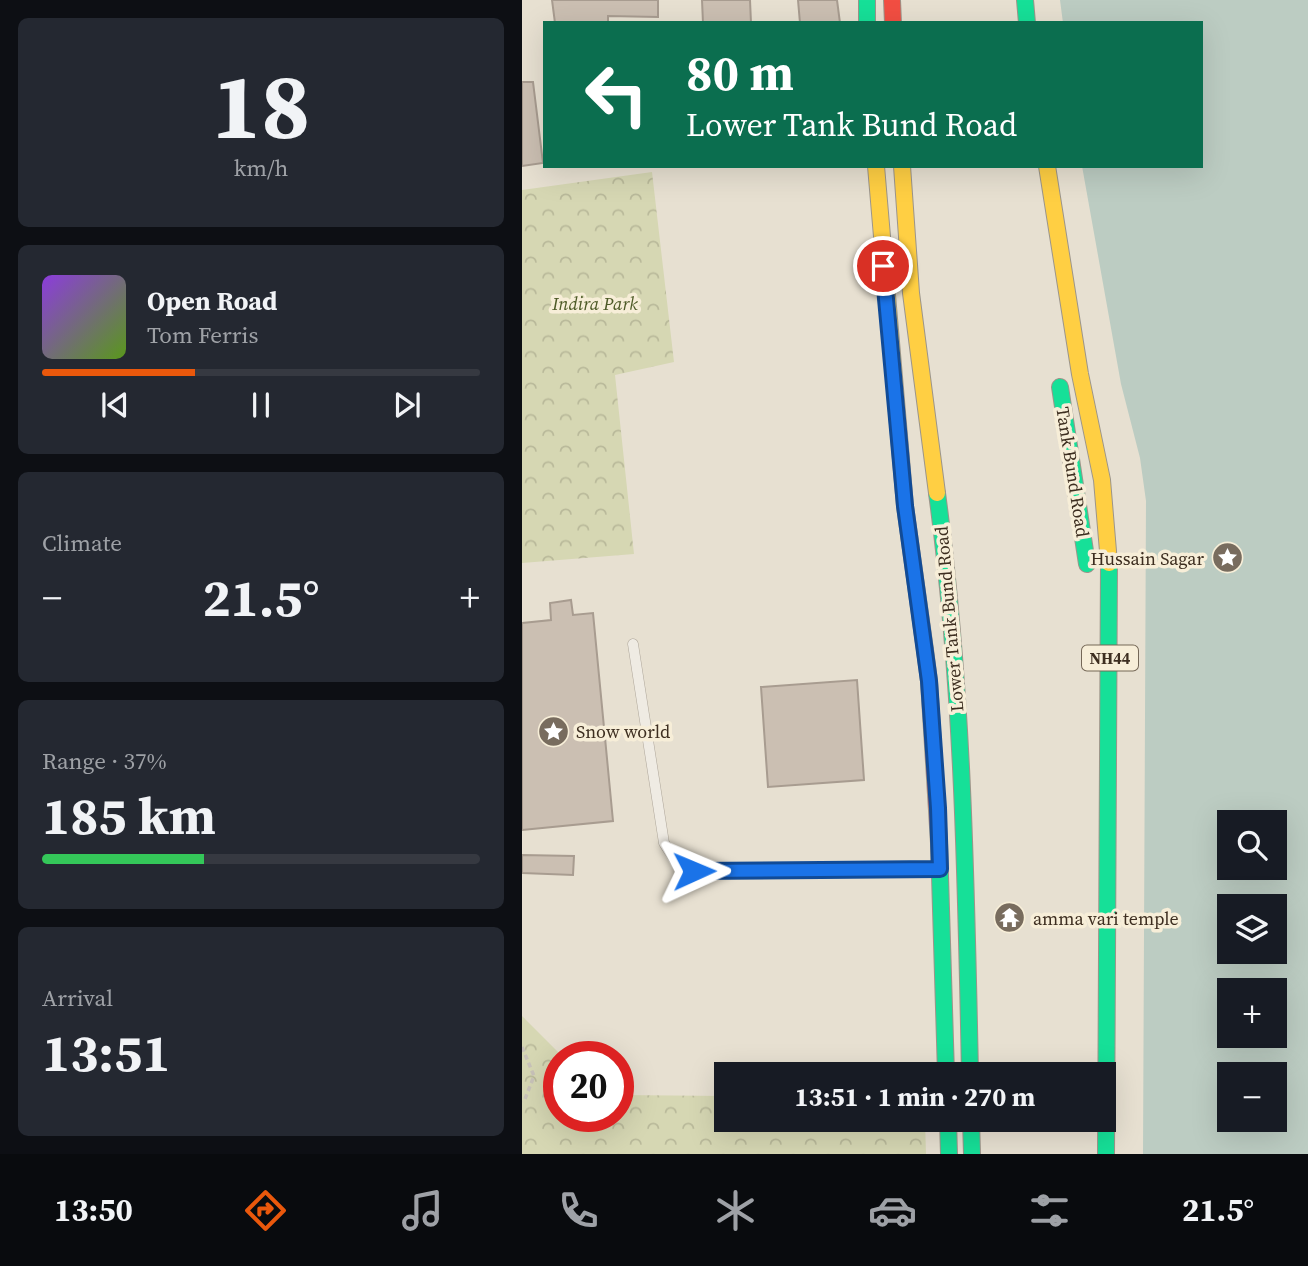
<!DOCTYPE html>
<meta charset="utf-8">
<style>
body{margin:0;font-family:"Source Serif 4",serif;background:#242831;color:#f1f3f6;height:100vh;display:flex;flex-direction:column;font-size:26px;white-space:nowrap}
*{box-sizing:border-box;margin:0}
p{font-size:23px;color:#9ea1a6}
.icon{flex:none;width:38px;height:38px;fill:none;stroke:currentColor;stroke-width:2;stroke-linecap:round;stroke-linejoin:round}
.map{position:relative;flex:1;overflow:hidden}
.panel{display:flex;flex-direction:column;gap:18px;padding:18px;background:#0d0f14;width:522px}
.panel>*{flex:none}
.banner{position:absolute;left:21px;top:21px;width:660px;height:147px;border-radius:0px;box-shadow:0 7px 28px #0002;background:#0b6e4f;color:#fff;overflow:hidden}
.fabs{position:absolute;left:695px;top:810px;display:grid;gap:14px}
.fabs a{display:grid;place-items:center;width:70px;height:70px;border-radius:0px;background:#171b24;box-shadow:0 7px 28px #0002;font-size:35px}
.speed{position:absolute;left:21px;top:1041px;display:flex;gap:14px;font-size:35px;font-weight:700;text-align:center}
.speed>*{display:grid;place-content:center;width:91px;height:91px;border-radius:50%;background:#171b24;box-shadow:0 7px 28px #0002;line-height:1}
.speed .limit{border:10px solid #d22;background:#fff;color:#111}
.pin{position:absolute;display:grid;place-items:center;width:60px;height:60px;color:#fff;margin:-30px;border:4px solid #fff;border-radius:50%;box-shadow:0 2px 7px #0007}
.me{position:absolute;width:77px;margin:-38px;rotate:89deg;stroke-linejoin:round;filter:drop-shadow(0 0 5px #0008)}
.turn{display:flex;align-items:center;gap:24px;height:147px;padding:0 28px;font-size:32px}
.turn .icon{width:91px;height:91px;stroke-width:2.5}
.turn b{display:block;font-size:49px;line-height:60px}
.big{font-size:52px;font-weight:700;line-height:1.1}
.panel .card{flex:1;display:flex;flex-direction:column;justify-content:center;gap:10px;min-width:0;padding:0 24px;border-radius:10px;background:#242831}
.panel .dial{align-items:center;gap:0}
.dial b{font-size:91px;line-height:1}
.song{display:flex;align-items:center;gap:21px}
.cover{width:84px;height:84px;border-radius:10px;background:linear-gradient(135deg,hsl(270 70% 55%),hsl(90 70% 35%))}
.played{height:7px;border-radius:4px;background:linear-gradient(90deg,#ea580c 35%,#363941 35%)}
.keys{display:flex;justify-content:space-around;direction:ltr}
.heat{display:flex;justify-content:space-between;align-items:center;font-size:38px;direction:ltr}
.charge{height:10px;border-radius:5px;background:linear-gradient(90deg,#34c759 37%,#363941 0)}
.trip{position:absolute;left:192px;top:1062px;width:402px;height:70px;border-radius:0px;background:#171b24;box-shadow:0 7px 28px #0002;font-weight:700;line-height:70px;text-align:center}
.menu{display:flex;height:112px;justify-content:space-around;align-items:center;background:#090b0e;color:#9ea1a6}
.menu .icon{width:49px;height:49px}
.menu .active{color:#ea580c}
.menu b{font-size:32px;color:#f1f3f6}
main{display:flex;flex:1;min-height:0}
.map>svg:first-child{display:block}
.forest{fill:url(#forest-crowns)}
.water{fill:#bcccc2;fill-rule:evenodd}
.building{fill:#cbbfb2;stroke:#a89c90;stroke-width:2}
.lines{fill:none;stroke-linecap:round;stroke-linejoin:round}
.lane-casing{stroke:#ada599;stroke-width:11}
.fast-casing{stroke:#9c958a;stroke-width:18}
.slow-casing{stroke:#9c958a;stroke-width:18}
.jam-casing{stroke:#9c958a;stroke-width:18}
.path{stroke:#c8c2b9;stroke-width:3.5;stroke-dasharray:5 3.5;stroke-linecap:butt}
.lane{stroke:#efebe3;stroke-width:10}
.fast{stroke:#16e098;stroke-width:16}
.slow{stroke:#ffcf43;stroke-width:16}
.jam{stroke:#f24e42;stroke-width:16}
.route-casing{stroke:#114b97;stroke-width:18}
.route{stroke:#1a73e8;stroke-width:12}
.labels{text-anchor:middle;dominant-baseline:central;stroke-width:7;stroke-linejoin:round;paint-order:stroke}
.shield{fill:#f7eed8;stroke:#756857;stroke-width:2}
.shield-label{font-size:16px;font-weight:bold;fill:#3d2e20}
.park-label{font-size:18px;font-style:italic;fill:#4d5a26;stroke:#f7eed8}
.street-label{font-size:18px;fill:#3d2e20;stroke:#f7eed8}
.poi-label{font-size:18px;fill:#3d2e20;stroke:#f7eed8;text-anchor:start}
</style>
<main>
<section class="panel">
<div class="card dial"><b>18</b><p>km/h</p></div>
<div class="card">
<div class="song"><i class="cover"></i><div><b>Open Road</b><p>Tom Ferris</p></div></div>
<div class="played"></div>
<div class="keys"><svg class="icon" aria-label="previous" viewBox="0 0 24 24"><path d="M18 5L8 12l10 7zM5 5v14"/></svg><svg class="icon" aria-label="pause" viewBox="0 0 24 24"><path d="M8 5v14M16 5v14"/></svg><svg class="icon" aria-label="next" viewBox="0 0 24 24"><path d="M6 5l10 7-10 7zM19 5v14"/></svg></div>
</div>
<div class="card"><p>Climate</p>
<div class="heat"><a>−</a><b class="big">21.5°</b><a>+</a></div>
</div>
<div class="card"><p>Range · 37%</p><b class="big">185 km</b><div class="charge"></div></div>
<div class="card"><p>Arrival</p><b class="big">13:51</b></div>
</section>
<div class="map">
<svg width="787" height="1154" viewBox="0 0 787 1154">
<defs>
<pattern id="forest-crowns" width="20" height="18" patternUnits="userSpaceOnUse" patternTransform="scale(1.75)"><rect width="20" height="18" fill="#d6d7b3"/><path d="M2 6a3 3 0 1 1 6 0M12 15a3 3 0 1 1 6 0" fill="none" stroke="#b9b99a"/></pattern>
</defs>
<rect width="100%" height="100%" fill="#e7e0d1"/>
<path class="forest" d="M130,172L152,362L93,375L112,554L0,563V190Z
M0,1016L41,1057H37V1116H96V1095L205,1096V1120H403L404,1154H0Z"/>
<path class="water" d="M538,0H786V1154H621L624,501L618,458L599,384L560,166H679V23H541ZM707,822H752V868H707ZM707,906H752V952H707ZM707,990H752V1036H707ZM707,1074H752V1120H707Z"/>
<path class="building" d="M30,0H136V17L86,16V23H33Z
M180,0H228L229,23H181Z
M276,0H315L318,23H278Z
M0,82H11L21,163L0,166Z
M49,600L51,615L71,613L91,821L0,830V623L29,620L28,603Z
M335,680L342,780L246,787L239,687Z
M0,855L52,856L51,875L0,873Z"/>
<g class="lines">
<defs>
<path id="lane" d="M111,644L142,843L153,860L172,871L417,869"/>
<path id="fast" d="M345,0V23
M503,0L505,23
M538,387L565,564
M415,493C441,686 444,880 448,1074
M417,843L424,1074
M426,1120L427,1154
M449,1120L450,1154
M584,1154L587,563"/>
<path id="slow" d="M354,166L383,506L403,650
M380,166L389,293L415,493
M525,166L558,374L580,480L587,563"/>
<path id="jam" d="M370,0L371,23
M403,650L407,681L417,843"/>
</defs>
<use href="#lane" class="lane-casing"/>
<use href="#fast" class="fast-casing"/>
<use href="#slow" class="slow-casing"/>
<use href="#jam" class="jam-casing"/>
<path class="path" d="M0,1047L12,1076L3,1099L0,1101"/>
<use href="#lane" class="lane"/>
<use href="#fast" class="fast"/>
<use href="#slow" class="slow"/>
<use href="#jam" class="jam"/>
</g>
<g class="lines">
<defs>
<path id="route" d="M172,871L418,869L416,808L407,681L383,506L361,266"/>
</defs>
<use href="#route" class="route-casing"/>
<use href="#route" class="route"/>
</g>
<defs>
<symbol id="sight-disc" viewBox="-11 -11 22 22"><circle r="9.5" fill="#786c5e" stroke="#f7eed8"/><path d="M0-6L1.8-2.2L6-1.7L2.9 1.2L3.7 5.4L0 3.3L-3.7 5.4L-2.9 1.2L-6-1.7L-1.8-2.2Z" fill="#fff"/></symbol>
<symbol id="temple-disc" viewBox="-11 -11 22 22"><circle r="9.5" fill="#786c5e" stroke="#f7eed8"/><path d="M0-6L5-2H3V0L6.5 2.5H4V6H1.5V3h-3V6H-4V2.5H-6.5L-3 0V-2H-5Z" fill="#fff"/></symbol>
</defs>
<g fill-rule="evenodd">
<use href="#sight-disc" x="688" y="540" width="35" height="35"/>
<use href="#sight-disc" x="14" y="714" width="35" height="35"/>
<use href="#temple-disc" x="470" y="900" width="35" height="35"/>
</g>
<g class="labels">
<rect class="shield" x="560" y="645.5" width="56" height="25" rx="5"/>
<g class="shield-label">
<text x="588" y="658">NH44</text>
</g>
<g class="park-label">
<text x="73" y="303">Indira Park</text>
</g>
<g class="street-label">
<text transform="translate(551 472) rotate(81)">Tank Bund Road</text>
<text transform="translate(427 619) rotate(-95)">Lower Tank Bund Road</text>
</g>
<g class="poi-label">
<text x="682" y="558" text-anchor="end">Hussain Sagar</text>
<text x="54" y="731">Snow world</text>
<text x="511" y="918">amma vari temple</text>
</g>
</g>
</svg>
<div class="fabs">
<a><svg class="icon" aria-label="search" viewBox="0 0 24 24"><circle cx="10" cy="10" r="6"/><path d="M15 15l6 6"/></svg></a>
<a><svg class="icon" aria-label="layers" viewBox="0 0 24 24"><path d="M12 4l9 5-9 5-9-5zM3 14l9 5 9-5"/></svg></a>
<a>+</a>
<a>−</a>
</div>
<div class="speed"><div class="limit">20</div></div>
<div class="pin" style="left:361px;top:266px;background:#d93025"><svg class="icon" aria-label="arrive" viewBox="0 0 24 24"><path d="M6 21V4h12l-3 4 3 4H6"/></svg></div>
<svg class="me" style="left:172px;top:871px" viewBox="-20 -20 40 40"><path d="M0-17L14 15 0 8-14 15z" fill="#1a73e8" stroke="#fff" stroke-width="4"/></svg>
<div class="trip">13:51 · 1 min · 270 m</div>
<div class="banner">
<div class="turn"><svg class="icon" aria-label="left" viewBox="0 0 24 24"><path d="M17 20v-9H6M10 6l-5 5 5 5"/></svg><div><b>80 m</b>Lower Tank Bund Road</div></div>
</div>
</div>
</main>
<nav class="menu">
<b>13:50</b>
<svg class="icon active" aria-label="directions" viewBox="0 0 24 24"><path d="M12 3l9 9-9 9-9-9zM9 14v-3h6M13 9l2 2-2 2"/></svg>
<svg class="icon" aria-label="music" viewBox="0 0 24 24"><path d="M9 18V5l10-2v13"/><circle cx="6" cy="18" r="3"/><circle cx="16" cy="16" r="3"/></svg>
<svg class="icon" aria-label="phone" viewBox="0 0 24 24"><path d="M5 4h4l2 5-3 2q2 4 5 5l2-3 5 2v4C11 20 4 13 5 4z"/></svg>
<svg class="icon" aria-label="climate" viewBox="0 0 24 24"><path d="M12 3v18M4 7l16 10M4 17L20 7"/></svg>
<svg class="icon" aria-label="car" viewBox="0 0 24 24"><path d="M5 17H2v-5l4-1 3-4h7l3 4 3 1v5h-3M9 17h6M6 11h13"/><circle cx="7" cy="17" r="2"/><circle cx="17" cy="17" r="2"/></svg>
<svg class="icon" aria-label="filters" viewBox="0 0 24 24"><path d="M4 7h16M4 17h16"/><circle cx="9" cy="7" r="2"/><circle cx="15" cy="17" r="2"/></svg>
<b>21.5°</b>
</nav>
